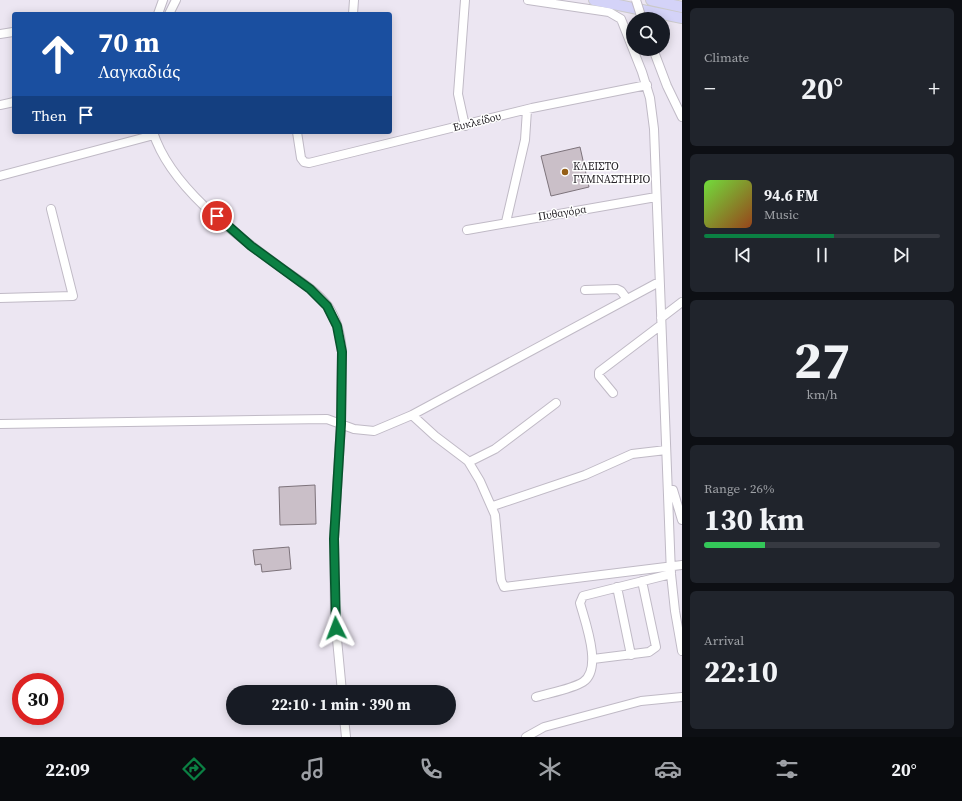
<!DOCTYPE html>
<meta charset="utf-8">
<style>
body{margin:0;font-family:"Source Serif 4",serif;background:#20242c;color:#f1f3f6;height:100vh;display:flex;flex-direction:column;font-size:15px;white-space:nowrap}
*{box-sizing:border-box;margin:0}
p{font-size:13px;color:#9ea1a6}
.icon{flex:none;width:22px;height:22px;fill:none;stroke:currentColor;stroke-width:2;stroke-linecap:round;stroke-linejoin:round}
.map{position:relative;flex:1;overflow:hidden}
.panel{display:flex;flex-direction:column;gap:8px;padding:8px;background:#0d0f14;width:280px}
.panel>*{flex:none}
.hud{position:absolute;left:12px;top:12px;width:380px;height:122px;border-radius:4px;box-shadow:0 2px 10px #0003;background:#1a4fa0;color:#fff;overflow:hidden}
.buttons{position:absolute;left:626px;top:12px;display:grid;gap:8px}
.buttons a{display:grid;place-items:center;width:44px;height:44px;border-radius:50%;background:#171b24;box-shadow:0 2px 10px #0003;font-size:20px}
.speed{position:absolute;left:12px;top:673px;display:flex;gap:8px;font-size:20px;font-weight:700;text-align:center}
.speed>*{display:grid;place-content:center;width:52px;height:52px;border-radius:50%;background:#171b24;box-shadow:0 2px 10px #0003;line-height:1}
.speed .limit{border:6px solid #d22;background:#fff;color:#111}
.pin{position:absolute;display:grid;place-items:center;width:34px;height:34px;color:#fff;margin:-17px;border:2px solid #fff;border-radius:50%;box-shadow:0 1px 4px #0007}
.me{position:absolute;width:44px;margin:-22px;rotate:357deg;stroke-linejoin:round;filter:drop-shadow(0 0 3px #0008)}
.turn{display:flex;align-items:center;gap:14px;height:84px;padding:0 20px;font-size:18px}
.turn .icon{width:52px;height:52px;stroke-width:2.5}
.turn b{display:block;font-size:28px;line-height:34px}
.then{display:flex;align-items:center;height:38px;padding:0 20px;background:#0003;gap:8px;font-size:15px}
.big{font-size:30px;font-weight:700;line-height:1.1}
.panel .card{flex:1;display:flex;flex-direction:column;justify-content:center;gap:6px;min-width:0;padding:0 14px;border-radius:6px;background:#20242c}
.panel .dial{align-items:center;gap:0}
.dial b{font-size:52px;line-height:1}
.song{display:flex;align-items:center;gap:12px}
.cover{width:48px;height:48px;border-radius:6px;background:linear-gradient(135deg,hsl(100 70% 55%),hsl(20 70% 35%))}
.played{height:4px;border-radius:2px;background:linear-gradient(90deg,#0b8043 55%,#363941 55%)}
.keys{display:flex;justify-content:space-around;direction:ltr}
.heat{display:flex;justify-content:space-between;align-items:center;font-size:22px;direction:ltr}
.charge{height:6px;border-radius:3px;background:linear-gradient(90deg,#34c759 26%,#363941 0)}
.trip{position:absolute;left:226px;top:685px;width:230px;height:40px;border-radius:20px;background:#171b24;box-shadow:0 2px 10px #0003;font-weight:700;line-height:40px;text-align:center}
.tab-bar{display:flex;height:64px;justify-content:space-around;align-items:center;background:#090b0e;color:#9ea1a6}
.tab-bar .icon{width:28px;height:28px}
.tab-bar .active{color:#0b8043}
.tab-bar b{font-size:18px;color:#f1f3f6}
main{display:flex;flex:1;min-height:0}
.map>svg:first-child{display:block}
.building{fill:#cabfc8;stroke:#7d737b}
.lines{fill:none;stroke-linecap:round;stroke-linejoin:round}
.minor-casing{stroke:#c0bac6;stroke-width:10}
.major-casing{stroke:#cbcacb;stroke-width:12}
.minor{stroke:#fff;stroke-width:8}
.major{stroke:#d4d3f8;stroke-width:10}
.minor-bridge-casing{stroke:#c0bac6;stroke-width:10;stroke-linecap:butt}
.minor-bridge{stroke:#fff;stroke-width:8}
.route-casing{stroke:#07532c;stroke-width:10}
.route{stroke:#0b8043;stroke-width:7}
.poi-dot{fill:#955f17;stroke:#fff;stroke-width:1.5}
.labels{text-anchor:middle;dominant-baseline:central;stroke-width:3;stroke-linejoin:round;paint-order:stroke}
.street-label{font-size:11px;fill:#262328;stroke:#fff}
.poi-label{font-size:11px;fill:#262328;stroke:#fff;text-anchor:start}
</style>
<main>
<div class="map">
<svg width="682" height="737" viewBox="0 0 682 737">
<rect width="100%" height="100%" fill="#ece6f2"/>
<path class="building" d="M580,147L589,187L551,196L541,156Z
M315,485L316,524L280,525L279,487Z
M289,547L291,569L262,572L261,564L255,565L253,550Z"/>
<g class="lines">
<defs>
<path id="minor" d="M465,0L458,94L465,126
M528,0L609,12L621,19L642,72L650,98L654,129L671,574L675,611L682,651
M158,14L163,0
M169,14L176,0
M353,14L354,0
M0,34L13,32
M653,49L667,86L682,117
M0,105L14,102
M153,132C170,186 231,231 276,264C293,277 314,288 328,306C337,319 341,336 342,352L341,424L334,539L335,618L342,692
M297,132L301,158L304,162L309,163L532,108L647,85
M0,176L154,135
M506,222L525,140L527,110
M467,230L656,197
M585,290L617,289L621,291L627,299
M0,298L73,296L51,209
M661,318L682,302
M613,393L599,376V372L661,325
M412,415L435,436L468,461L480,481L495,515L501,580L504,587L682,565
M0,424L327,419L354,429L374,431L412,415L659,282
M469,462L495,449L556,403
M668,491L673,490L682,520
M493,506L585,475L632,454L666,450
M617,587L631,655
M593,659L649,652L656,647L642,581
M536,697C549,693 572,689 583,682C603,669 585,622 580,603L583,596L671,574
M344,718L346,737
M526,737L544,727L641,701L682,697"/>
<path id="major" d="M594,0L682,18
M651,0L682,7"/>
</defs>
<use href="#minor" class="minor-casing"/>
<use href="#major" class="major-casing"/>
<use href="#minor" class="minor"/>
<use href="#major" class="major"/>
<defs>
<path id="minor-bridge" d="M636,0L642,19"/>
</defs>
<use href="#minor-bridge" class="minor-bridge-casing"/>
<use href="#minor-bridge" class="minor-bridge"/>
</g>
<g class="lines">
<defs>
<path id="route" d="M217,216L251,246L310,289L327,306L337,326L342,352L341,424L334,539L336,628"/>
</defs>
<use href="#route" class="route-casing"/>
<use href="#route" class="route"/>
</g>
<circle class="poi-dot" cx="565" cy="172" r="4"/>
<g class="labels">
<g class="street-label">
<text transform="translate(477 122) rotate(-14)">Ευκλείδου</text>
<text transform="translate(562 213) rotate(-9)">Πυθαγόρα</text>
</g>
<g class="poi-label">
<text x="573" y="166">ΚΛΕΙΣΤΟ<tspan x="573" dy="13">ΓΥΜΝΑΣΤΗΡΙΟ</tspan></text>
</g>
</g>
</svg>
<div class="buttons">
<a><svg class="icon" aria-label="search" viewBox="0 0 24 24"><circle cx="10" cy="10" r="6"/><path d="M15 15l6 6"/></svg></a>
</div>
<div class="speed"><div class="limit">30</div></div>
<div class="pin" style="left:217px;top:216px;background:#d93025"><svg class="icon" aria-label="arrive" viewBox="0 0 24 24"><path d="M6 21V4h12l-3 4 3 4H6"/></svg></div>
<svg class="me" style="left:336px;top:628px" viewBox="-20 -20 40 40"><path d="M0-17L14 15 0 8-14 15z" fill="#0b8043" stroke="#fff" stroke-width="4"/></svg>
<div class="trip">22:10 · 1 min · 390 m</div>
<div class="hud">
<div class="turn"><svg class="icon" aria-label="ahead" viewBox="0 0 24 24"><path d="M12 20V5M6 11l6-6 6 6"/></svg><div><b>70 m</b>Λαγκαδιάς</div></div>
<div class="then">Then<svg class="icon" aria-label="arrive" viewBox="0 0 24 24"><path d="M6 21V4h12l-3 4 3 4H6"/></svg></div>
</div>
</div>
<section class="panel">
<div class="card"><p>Climate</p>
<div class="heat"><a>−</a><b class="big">20°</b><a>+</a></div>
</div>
<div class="card">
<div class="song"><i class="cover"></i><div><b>94.6 FM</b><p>Music</p></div></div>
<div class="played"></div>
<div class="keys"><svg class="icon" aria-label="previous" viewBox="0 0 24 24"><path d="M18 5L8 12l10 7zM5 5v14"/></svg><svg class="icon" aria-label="pause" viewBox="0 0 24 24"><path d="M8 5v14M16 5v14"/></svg><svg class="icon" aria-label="next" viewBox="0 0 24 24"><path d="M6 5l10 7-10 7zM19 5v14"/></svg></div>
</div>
<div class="card dial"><b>27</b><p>km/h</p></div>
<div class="card"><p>Range · 26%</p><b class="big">130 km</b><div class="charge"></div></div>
<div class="card"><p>Arrival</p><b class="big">22:10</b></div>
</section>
</main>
<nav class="tab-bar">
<b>22:09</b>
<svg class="icon active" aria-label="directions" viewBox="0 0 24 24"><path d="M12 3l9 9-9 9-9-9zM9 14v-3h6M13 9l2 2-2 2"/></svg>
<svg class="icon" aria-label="music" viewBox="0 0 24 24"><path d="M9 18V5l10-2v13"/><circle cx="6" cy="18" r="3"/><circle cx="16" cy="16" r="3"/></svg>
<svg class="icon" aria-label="phone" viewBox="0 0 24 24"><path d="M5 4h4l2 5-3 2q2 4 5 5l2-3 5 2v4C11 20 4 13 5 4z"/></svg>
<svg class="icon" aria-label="climate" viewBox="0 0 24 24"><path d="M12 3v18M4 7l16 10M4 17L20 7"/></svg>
<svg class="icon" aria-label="car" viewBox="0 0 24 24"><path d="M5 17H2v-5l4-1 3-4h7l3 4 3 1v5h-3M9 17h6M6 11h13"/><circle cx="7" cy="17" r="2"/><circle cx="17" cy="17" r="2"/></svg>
<svg class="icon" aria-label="filters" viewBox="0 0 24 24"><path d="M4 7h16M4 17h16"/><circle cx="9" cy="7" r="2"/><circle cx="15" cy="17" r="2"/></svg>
<b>20°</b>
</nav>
